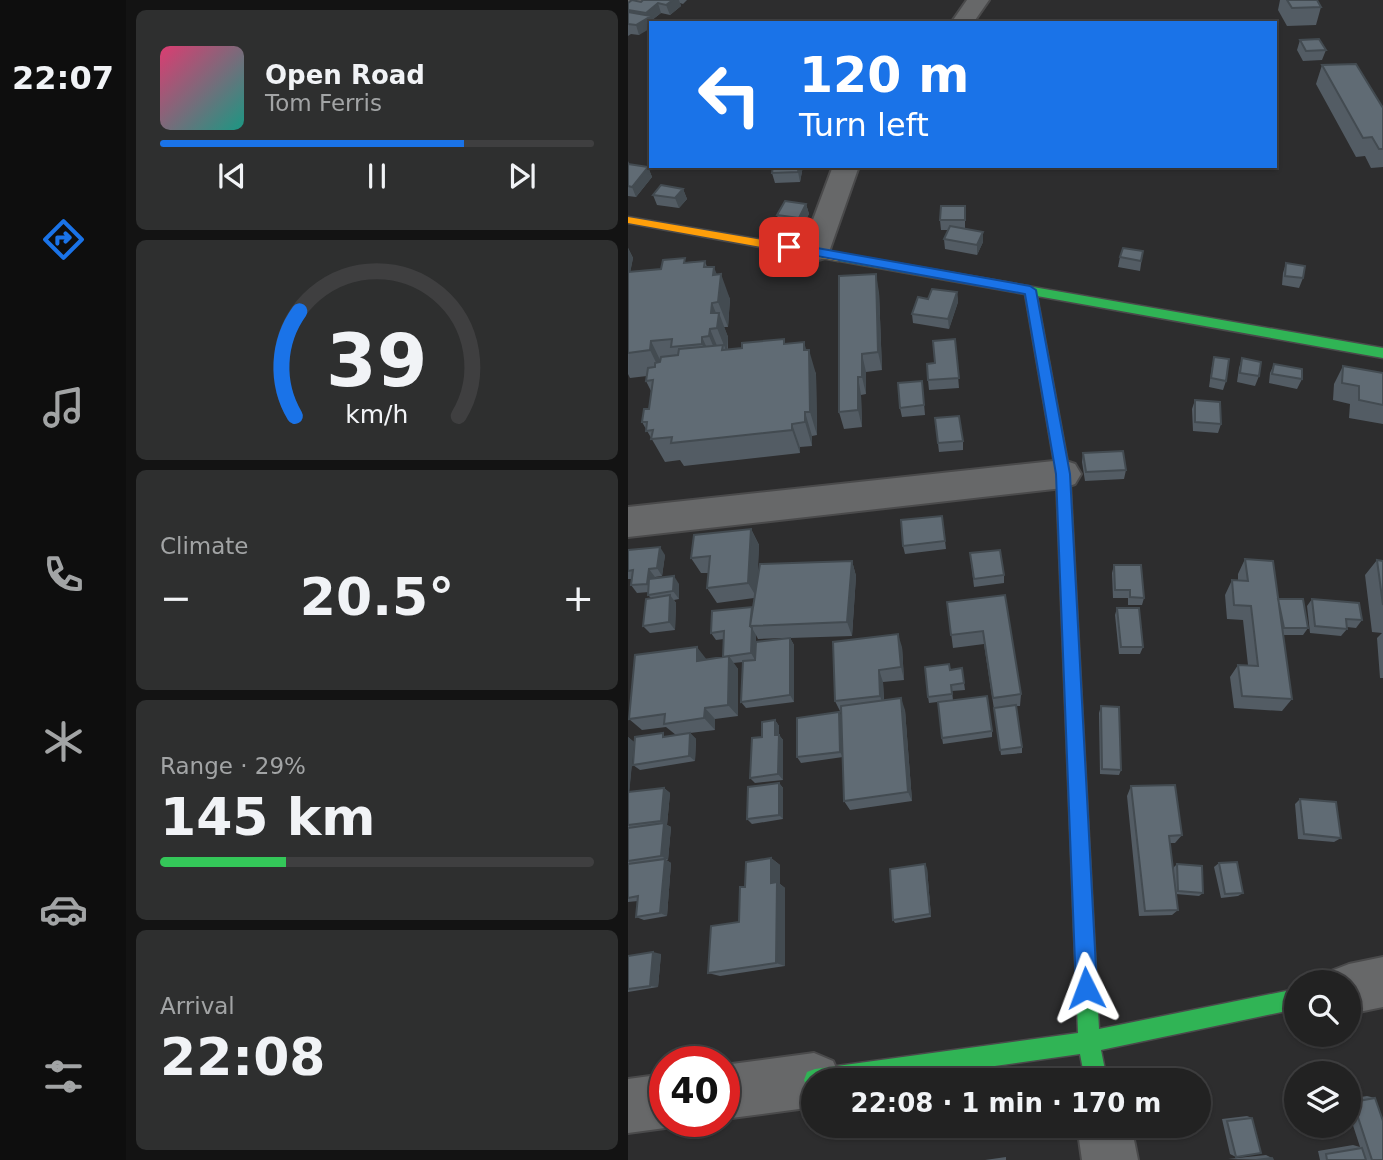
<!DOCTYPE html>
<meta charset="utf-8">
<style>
body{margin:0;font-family:"DejaVu Sans",sans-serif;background:#2e2f2f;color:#f1f3f6;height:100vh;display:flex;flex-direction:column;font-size:26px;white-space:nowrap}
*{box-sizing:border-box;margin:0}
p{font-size:23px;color:#a2a4a5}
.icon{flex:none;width:38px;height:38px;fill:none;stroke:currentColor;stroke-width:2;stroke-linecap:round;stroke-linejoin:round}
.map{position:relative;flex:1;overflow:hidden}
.details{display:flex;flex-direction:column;gap:10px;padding:10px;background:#131313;width:502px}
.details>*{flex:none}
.guide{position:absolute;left:21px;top:21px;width:628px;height:147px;border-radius:0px;box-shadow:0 2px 5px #0004,0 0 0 2px #3f3f40;background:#1a73e8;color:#fff;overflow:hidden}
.buttons{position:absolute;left:656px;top:970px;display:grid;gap:14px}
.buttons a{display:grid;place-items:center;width:77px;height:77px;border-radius:50%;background:#222;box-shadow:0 2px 5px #0004,0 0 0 2px #3f3f40;font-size:35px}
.speed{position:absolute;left:21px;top:1046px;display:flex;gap:14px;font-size:35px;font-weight:700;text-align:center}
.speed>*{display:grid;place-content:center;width:91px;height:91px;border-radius:50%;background:#222;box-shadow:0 2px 5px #0004,0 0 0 2px #3f3f40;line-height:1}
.speed .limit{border:10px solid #d22;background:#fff;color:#111}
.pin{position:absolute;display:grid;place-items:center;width:60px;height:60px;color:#fff;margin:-30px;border-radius:14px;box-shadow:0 4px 10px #0006}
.me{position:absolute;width:77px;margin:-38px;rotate:357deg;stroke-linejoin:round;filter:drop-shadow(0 0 5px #0008)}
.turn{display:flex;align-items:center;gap:24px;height:147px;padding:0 35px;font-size:32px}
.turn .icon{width:91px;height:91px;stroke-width:2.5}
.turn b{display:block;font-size:49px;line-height:60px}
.big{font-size:52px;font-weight:600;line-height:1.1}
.details .widget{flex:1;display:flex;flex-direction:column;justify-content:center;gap:10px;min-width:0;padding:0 24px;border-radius:10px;background:#2e2f2f}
.details .dial{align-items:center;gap:0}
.dial svg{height:182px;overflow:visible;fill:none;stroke:#3f3f40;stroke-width:7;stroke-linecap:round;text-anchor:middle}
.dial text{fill:#f1f3f6;stroke:none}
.song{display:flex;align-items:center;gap:21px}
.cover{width:84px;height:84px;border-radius:10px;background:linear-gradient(135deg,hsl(340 70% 55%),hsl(170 70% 35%))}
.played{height:7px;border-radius:4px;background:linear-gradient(90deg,#1a73e8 70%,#3f3f40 70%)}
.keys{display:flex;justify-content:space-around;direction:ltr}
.heat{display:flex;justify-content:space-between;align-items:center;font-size:38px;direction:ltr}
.charge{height:10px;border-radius:5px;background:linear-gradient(90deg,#34c759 29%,#3f3f40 0)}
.trip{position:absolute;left:173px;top:1068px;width:410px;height:70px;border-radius:35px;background:#222;box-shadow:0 2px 5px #0004,0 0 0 2px #3f3f40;font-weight:600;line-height:70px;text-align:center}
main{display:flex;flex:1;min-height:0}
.tabs{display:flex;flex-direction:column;width:126px;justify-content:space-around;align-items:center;background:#0e0e0e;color:#a2a4a5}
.tabs .icon{width:49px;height:49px}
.tabs .active{color:#1a73e8}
.tabs b{font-size:32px;color:#f1f3f6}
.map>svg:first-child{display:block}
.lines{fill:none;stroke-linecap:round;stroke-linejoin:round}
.street-casing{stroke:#4a4a4b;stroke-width:4}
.fast-casing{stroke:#4a4a4b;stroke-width:3}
.slow-casing{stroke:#4a4a4b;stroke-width:3}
.street{fill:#676869;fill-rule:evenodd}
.fast{fill:#30b455;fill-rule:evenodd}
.slow{fill:#ff9f0a;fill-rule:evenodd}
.wall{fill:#535c64;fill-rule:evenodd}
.shaded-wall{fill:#434b51}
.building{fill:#606b74;stroke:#434b51;stroke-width:2}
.route{fill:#1a73e8;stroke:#114b97;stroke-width:2}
</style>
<main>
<nav class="tabs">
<b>22:07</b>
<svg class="icon active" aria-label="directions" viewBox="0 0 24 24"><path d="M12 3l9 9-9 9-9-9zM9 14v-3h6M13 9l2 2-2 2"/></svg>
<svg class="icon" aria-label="music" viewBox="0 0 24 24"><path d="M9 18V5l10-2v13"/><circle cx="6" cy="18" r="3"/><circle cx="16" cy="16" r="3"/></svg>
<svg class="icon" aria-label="phone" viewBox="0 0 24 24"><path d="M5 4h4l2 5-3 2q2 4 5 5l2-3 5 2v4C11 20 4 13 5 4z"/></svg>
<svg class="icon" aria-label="climate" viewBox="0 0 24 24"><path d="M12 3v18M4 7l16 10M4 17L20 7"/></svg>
<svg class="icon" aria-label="car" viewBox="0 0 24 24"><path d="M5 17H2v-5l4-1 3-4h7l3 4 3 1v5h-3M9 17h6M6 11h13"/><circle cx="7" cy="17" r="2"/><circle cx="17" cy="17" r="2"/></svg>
<svg class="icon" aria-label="filters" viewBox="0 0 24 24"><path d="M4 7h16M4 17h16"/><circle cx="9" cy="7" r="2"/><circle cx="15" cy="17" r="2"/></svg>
</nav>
<section class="details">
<div class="widget">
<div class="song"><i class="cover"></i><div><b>Open Road</b><p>Tom Ferris</p></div></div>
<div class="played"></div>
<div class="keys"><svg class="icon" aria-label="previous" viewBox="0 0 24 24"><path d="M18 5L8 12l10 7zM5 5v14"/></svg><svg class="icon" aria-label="pause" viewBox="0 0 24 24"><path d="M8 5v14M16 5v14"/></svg><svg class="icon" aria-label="next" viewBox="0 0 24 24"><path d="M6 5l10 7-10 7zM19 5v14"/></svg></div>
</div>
<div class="widget dial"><svg viewBox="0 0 100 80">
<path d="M14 69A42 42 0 1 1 86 69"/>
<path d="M14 69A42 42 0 0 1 16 23" stroke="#1a73e8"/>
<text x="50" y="56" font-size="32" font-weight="700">39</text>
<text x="50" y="72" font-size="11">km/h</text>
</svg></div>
<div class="widget"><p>Climate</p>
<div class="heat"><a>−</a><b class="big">20.5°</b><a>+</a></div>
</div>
<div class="widget"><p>Range · 29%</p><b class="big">145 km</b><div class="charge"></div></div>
<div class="widget"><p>Arrival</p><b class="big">22:08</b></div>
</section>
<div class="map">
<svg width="755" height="1160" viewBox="0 0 755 1160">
<rect width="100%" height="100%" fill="#2d2d2e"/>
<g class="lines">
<defs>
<path id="street" d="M0,0H15L8,8L0,9Z
M339,0H361L345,23H323Z
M205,166H231L201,252L197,258L187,261L177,258L173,252Z
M435,460L447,464L453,474L447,484L435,488L0,537V507Z
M755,957V1007L721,1014V982H699L703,971L721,964Z
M186,1053L205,1061L213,1080H186V1107L96,1119V1065Z
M37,1074V1122H52L37,1128L0,1133V1079Z
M449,1125H503L510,1160H454Z"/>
<path id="fast" d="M210,253L755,348V358L409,296L442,474L471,1029L668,989V1009L473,1050L479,1080H457L452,1054L267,1080H186V1090L179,1088L176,1080L179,1072L187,1069L450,1033L428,474L397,294L206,260V254Z"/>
<path id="slow" d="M0,217L210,253L216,257L210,261L0,223Z"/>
</defs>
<use href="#street" class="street-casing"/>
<use href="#fast" class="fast-casing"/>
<use href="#slow" class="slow-casing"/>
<use href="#street" class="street"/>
<use href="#fast" class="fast"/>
<use href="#slow" class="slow"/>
</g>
<path class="wall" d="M15,0H59L55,4L52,3L53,6L42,15L33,13L24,20L11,35L3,34L0,36V3L13,2Z
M652,0H689L693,7L688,25L659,26L650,10Z
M672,40L698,50L694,60L675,61L669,50Z
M694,65L755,108V167L743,168L737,156L728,157L688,84Z
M0,161L1,164L20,167L24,177L8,197L0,196Z
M145,166H175L172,182L147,183L144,173Z
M55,189L59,199L51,208L29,205L25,195Z
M178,204L181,214L173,228L152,225L149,215Z
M337,206V229L355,242L349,255L317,249L316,239L320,230H313L312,220Z
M0,248L5,258L2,272L33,269L59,262L77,261L79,267L89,274L102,299L100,327H96L100,337V350L158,344L178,350L188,374L189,435L184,436V446L172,447V453L56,466L52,460L37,462L14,422L21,409L23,391L18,381L19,376L2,378L0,374Z
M515,251L512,271L490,267L492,257Z
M658,263L675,278L671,288L654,285L655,273Z
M251,292L254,370L238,372V394L233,395L234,427L216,429L211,412Z
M329,292L330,302L321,329L285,323L284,314L300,299Z
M327,339L331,388L301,390L300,380L307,363Z
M586,357L598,381L595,390L581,387L584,366Z
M614,358L631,376L627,386L609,382L611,368Z
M646,364L674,379L669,389L641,383L642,373Z
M715,366L755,373V424L721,418L722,404L705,400L706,384Z
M294,381L297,415L274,417L272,408Z
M567,400L593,424L590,433L565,431L564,409Z
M307,418L335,441V450L311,452Z
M455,453L498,470L496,479L457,481L454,462Z
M314,516L318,549L277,554L275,546Z
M123,529L131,545L129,580L224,561L228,576L224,636L162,638L166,645V702L118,708L113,702L115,662L105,663L110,669V716L87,719V730L62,733L68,739L67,761L12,770L5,765L40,737L48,735L38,727L14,730L1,719L79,660L95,657L96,639L88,640L83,633L125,607L126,598L89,603L79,588L81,573H73L63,558ZM128,635L130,639L157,638L128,644Z
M0,550L37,555L34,576L27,577V579L51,584V599L46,600L48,603L47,630L22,633L15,626L23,598L20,595L21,592L9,593L3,585L4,579H0Z
M342,553L376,575V583L346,587Z
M617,559L650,599L680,628L675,635H655L664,699L654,711L606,708L602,677L610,665H620L615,620L599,619L597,595L604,580L610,581V574Z
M749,560L755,561V678H752L749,638L754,633L744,632L737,575Z
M486,565L516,598L514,605H500V598H485L484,573Z
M377,595L393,694L392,706H388L394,747V753L373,755L356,644L325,648L319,602Z
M684,599L734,620L728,628L719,627V629L713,636L682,633L679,606Z
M489,608L515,647L512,654H491L487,615Z
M274,647L276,680L255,682L256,700L277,710L284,801L222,810L216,801L215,757L173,763L169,757L211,712L214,717L213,713L207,701Z
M334,668L337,690L324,691L325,700L301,703L300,697L322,670Z
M473,706L493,770L491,775L472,774L471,713Z
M147,720L151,726V735L155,740V780L127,783L122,778L134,737Z
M364,731V737L315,744L314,738Z
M0,737L6,742L1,792L36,788L42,793L39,825L43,827L40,860H38L43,863L39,916L16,920L8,917L10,901L0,902Z
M151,783L155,788V819L124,824L119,819Z
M503,786L554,835L547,843H542L546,878V867L549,864L575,893L571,896L548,894L550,910L544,915L511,916L499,796Z
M672,799L713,838L706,842L670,839L667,804Z
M143,858L152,865V884L157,888V966L92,976L80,973L111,922L117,887Z
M591,863L615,893L610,896L593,898L586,867Z
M299,868L303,917L267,923L265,920Z
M33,954L30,987L0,992V956Z
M739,1096L747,1098L755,1160H692L690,1151L725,1145L732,1147L721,1113V1099Z
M619,1116L624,1118L608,1157L602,1154L594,1119Z
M638,1155L644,1158L645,1160L600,1159Z
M378,1157V1160H357Z"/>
<path class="shaded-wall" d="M45,0H51L53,6L42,15L38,5Z
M30,3L33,13L24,20L25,23H23V28L11,35L8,25L19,18L18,13Z
M171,166H175L172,182L170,172Z
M20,167L24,177L8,197L4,187Z
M55,189L59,199L51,208L47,198Z
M178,204L181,214L173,228L171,218Z
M355,232V242L349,255V245Z
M0,248L5,258L0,284Z
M86,267L92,283L93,274L102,299L100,327L90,302L85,275Z
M248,274L251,292L254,370L250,352Z
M329,292L330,302L321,329L320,319Z
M84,303L90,318L91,313L100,337L99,353L83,313Z
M82,329L92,353L91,360L81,336Z
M74,337L85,361L84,369L74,344Z
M23,341L35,366L34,375L22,350Z
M176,342L182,363L181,350L188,374L189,435L182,412Z
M234,354L238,372V394L234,377Z
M230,377L233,395L234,427L230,410Z
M177,412L184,436V446L177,422Z
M164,424L172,447V453L164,430Z
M123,529L131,545L129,598L120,583Z
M32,547L37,555L34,576L29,568Z
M224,561L228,576L224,636L219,622Z
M21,569L27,577L25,592L19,584Z
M46,576L51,584V599L45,591Z
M42,595L48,603L47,630L41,622Z
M124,628L128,635L127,660L123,653Z
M270,634L274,647L276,680L273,667Z
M162,638L166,645V702L162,695Z
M69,647L79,660L69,661Z
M101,656L110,669V716L100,705Z
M251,670L255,682L256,707L252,696Z
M273,698L277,710L284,801L280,792Z
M77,708L87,719V730L76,718Z
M211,712L214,718L215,757L212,752Z
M147,720L151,726V735L155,740V780L150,774L147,735Z
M62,733L68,739L67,761L61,756Z
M0,737L6,742L0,806Z
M151,783L155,788V819L151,815Z
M36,788L42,793L39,825L43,827L40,860L33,856L36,823L33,821Z
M143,858L152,865V884L157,888V966L148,963L143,883Z
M37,859L43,863L39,916L32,913Z
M297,864L299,868L303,917L302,914Z
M25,952L33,954L30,987L22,986Z"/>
<path class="building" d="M4,0L13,2L15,0H45L38,5L30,3L18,13L0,10V3Z
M659,0H689L693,7L664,8Z
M0,12L23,16L8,25L0,24Z
M691,39L698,50L678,51L672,40Z
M728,64L755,108V149H751L744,137L735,138L694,65Z
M0,164L20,167L4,187L0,186Z
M145,166H171L170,172L144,173Z
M33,185L55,189L47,198L25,195Z
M157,201L178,204L171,218L149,215Z
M313,206H337V220H312Z
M322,226L355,232L349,245L316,239Z
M495,248L515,251L513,261L492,257Z
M57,258L56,263L77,261L76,267H86L85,275L93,274L90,302L84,303L83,313H91L89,328L82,329L81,336L74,337V344L43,347L44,339L23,341L22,350L0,353V272L33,269L35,260Z
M658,263L677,266L675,278L657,276Z
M248,274L250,352L234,354V377H230V410L211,412V276Z
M304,289L329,292L320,319L284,314L290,297L300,299Z
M156,339V344L176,342V350H181L182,412H177V422L164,424V430L43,443L44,437L23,439L25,430L18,431L19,422H14L16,409H21L25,380L18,381L20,368L27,367V363L32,362L33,357L50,355L51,349L95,345L94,350L114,348V343Z
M327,339L331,378L300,380L299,364L307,363L305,341Z
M586,357L601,359L598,381L583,378Z
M614,358L633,362L631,376L612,373Z
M646,364L674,369V379L644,374Z
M715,366L755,373V405L731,400V386L714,383Z
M294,381L296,405L272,408L270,383Z
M567,400L592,402L593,424L567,422Z
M331,416L335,441L310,443L307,418Z
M495,451L498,470L458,472L455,453Z
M314,516L317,541L275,546L273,520Z
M123,529L120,583L79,588L82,556L63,558L66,535Z
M32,547L29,568L21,569L19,584L3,585L5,570L0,571V550Z
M372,550L376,575L346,579L342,553Z
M617,559L645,561L664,699L614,696L610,665L630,666L623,606L606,605L604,580L620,581Z
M749,560L755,561V605Z
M224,561L219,622L122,626L132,564Z
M486,565H513L516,598L502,597V590H487Z
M46,576L45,591L20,595L21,579Z
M42,595L41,622L15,626L18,599Z
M377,595L393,694L365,698L355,631L323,635L319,602Z
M650,599H675L680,628H656Z
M684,599L731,603L734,620L718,619L719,629L687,626Z
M124,607L122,626L124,628L123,653L95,657L96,631L83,633L84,611Z
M489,608H511L515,647H493Z
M270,634L273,667L251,670L252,696L207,701L205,642Z
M162,638V695L113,702L115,661L127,660L128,642Z
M69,647V661L101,656L100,705L77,708L76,718L36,724L37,714L1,719L7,655Z
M321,664L322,670L334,668L336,683L323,685L324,694L300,697L297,667Z
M359,696L364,731L314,738L310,702Z
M273,698L280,792L216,801L213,706Z
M388,705L394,747L372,750L366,708Z
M473,706L491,707L493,770L474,769Z
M211,712L212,752L169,757V718Z
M147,720V735H151L150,774L122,778L124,738L134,737V722Z
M35,733V737L62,733L61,756L5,765L7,737Z
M151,783V815L119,819L120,787Z
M547,785L554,835L541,836L550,910L517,911L503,786Z
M36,788L33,821L0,825V792Z
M672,799L708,802L713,838L676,834Z
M36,823L33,856L0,861V828Z
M143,858V883L149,882L148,963L80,973L83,926L111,922L112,887H117L118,862Z
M37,859L32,913L8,917L10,896L0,898V864Z
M609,862L615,893L597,894L591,863Z
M297,864L302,914L265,920L262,869Z
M549,864L574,866L575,893L550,891Z
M25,952L22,986L0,989V956Z
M747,1098L755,1121V1160H744L725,1102Z
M624,1118L633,1153L608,1157L599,1121Z
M734,1148L738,1160H699L698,1154Z
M644,1158L645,1160H628Z"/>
<path class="route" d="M161,243L402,286L408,290L442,474L469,988L466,995L458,998L451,995L448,988L428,474L397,294L156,250L155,247Z"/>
</svg>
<div class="buttons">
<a><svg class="icon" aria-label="search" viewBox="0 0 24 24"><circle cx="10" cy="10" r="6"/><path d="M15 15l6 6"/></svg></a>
<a><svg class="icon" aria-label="layers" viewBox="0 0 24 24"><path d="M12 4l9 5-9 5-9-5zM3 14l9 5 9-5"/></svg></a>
</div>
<div class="speed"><div class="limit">40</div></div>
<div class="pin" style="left:161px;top:247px;background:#d93025"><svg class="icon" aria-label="arrive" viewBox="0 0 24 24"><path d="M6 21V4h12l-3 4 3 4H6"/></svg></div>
<svg class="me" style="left:458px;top:988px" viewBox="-20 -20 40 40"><path d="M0-17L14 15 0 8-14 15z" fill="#1a73e8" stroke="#fff" stroke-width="4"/></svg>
<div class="trip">22:08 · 1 min · 170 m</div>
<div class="guide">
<div class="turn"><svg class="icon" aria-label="left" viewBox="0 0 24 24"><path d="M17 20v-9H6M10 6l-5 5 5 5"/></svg><div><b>120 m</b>Turn left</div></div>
</div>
</div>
</main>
